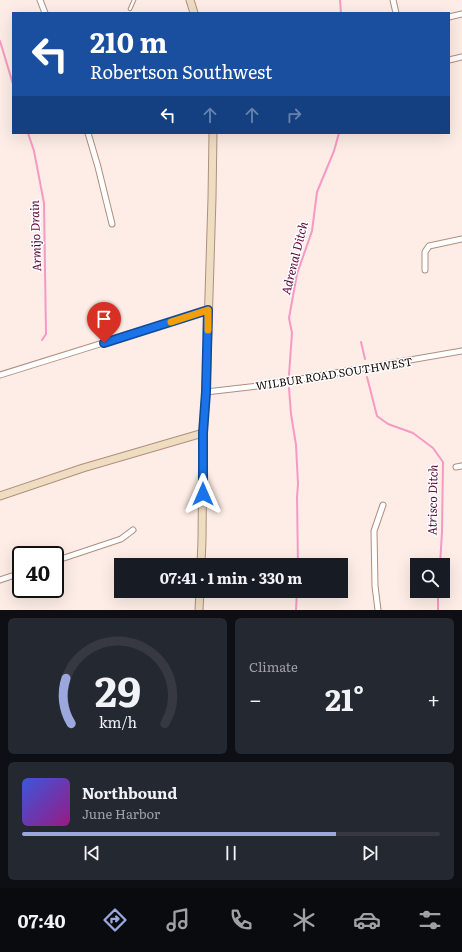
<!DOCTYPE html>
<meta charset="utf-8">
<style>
body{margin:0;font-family:Literata,serif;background:#242831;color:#f1f3f6;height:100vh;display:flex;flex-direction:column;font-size:15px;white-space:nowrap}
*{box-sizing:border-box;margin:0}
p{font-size:13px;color:#9ea1a6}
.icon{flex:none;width:22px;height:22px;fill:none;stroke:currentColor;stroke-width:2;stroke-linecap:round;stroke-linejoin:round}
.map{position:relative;height:610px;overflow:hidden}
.panel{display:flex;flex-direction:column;gap:8px;padding:8px;background:#0d0f14;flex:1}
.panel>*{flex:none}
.banner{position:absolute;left:12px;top:12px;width:438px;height:122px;border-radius:0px;box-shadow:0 4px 16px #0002;background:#1a4fa0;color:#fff;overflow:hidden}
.buttons{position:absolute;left:410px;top:558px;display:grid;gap:8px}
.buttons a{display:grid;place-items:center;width:40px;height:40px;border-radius:0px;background:#171b24;box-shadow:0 4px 16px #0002;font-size:20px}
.speed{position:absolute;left:12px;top:546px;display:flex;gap:8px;font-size:20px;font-weight:700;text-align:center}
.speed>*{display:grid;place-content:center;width:52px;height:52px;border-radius:50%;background:#171b24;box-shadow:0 4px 16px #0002;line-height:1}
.speed .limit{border:2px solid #111;border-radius:6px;background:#fff;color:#111}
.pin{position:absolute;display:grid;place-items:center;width:34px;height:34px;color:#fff;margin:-41px -17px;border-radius:50% 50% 50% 0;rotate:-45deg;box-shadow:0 0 4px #0007}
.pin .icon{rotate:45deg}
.me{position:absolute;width:44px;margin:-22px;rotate:0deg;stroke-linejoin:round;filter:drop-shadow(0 0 3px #0008)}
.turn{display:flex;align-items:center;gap:14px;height:84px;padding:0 12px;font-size:18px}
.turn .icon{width:52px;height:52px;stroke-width:2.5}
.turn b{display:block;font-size:28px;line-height:34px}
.lanes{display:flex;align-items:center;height:38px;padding:0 12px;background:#0003;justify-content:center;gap:20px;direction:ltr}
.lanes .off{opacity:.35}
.big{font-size:30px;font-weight:700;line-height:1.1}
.panel .tile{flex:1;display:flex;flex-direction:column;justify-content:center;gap:6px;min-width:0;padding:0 14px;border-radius:6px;background:#242831}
.panel .dial{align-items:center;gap:0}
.dial svg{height:104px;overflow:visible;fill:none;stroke:#363941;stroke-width:7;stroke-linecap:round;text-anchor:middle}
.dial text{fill:#f1f3f6;stroke:none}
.song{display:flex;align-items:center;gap:12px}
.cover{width:48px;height:48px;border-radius:6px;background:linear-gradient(135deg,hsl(230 70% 55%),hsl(310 70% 35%))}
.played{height:4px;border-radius:2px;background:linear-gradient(90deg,#9ca8dd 75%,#363941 75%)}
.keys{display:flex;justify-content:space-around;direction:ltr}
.heat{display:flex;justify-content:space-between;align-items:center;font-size:22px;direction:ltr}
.panel .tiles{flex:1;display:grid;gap:8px;grid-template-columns:1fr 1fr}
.tile:last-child{grid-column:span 2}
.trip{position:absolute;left:114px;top:558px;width:234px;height:40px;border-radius:0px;background:#171b24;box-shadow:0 4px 16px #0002;font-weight:700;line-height:40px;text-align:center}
.tabs{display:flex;height:64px;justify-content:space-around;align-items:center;background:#090b0e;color:#9ea1a6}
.tabs .icon{width:28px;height:28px}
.tabs .current{color:#9ca8dd}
.tabs b{font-size:18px;color:#f1f3f6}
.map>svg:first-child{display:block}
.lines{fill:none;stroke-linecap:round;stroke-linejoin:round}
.stream{stroke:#f799c5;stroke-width:2}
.lane-casing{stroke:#b18e7e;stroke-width:4.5}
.street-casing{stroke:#b18e7e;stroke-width:7}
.secondary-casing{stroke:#b18e7e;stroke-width:9}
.lane{stroke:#fff;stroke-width:2.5}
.street{stroke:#fff;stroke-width:5}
.secondary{stroke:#efddc2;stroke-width:7}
.route-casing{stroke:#114b97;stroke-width:10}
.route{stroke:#1a73e8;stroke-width:7}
.slow{stroke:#f59e0b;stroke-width:7}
.labels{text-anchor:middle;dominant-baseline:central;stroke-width:3;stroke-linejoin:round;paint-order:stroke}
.street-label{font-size:11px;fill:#140804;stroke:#fefefe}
.water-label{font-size:12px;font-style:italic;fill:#580337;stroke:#fefefe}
</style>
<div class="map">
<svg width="462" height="610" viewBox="0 0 462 610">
<rect width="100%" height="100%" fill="#fdede6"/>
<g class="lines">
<path class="stream" d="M340,0L341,13
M0,41L13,84
M28,133L34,151L44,203L46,334L42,340
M361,342L365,359
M289,375L292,333L289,318L297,274L312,231L317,192L334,151L339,133
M367,377L377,416L388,424L413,433L433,448L443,462L442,532L440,565
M289,388L291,414L296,445L298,484L297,497L298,565
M296,610L297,591
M438,610V591"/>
<defs>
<path id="lane" d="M130,9L134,0"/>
<path id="street" d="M40,0L45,13
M393,0L396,13
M449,17L462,14
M449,60L462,57
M88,133L98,167L112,224
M425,270V252L429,246L462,239
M0,375L209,310
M206,392L266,385L462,351
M456,467L462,466
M55,561L121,539L133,530
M0,580L21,573
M378,610L375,586L374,531L383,505"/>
<path id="secondary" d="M190,0L194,13
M0,496L83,468L203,433
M201,565L202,540L203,433L206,392L212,198L213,133
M199,610L200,591"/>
</defs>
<use href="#lane" class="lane-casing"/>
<use href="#street" class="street-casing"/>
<use href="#secondary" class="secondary-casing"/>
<use href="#lane" class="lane"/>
<use href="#street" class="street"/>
<use href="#secondary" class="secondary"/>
</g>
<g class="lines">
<defs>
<path id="route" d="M104,343L208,310L206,392L203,433V494"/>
</defs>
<use href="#route" class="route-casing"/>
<use href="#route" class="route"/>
<path class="slow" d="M171,322L208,310V330"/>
</g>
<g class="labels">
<g class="street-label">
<text transform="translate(334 373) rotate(-9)">WILBUR ROAD SOUTHWEST</text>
</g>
<g class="water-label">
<text transform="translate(35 236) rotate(-92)">Armijo Drain</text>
<text transform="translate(294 258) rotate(-76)">Adrenal Ditch</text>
<text transform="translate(432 500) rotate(-89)">Atrisco Ditch</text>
</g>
</g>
</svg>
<div class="buttons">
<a><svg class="icon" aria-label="search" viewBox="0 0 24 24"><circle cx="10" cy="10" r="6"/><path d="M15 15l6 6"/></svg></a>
</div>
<div class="speed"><div class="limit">40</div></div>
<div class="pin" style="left:104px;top:343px;background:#d93025"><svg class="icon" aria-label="arrive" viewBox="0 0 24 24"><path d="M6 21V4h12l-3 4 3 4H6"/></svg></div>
<svg class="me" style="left:203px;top:494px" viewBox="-20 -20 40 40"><path d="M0-17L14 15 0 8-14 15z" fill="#1a73e8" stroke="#fff" stroke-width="4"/></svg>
<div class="trip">07:41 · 1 min · 330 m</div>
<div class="banner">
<div class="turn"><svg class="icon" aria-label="left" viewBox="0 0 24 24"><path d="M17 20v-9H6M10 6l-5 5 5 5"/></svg><div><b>210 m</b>Robertson Southwest</div></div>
<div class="lanes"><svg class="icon" aria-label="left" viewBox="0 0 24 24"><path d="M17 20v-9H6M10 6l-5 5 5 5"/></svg><svg class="icon off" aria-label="ahead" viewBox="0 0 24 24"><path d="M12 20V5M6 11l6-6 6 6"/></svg><svg class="icon off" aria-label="ahead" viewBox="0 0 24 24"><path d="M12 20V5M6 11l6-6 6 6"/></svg><svg class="icon off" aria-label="right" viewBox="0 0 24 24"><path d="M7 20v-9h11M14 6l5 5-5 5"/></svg></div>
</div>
</div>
<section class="panel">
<div class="tiles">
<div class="tile dial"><svg viewBox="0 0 100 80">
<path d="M14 69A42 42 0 1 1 86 69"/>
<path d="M14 69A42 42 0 0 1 10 34" stroke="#9ca8dd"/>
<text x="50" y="56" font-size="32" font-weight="700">29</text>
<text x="50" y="72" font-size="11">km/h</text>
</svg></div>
<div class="tile"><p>Climate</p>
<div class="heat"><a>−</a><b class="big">21°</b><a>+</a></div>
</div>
<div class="tile">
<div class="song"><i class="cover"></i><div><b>Northbound</b><p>June Harbor</p></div></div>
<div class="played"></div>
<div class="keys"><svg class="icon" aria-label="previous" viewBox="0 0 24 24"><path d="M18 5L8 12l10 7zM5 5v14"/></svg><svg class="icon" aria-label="pause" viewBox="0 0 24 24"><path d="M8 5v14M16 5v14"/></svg><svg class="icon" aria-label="next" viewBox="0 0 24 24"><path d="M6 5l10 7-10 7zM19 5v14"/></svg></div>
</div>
</div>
</section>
<nav class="tabs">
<b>07:40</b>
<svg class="icon current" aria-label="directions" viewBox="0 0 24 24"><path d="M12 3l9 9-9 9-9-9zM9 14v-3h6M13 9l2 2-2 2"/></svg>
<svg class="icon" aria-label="music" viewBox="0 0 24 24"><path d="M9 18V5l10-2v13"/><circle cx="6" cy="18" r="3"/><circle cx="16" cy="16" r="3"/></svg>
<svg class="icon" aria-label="phone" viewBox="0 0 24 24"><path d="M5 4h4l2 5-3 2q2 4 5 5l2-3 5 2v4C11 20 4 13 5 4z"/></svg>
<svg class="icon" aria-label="climate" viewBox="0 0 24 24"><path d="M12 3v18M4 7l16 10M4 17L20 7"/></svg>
<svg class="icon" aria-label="car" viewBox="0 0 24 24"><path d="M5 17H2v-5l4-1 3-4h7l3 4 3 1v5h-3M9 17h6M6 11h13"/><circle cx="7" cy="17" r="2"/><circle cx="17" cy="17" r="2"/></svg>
<svg class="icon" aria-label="filters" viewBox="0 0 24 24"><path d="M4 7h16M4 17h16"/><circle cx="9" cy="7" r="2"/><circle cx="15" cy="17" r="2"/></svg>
</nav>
